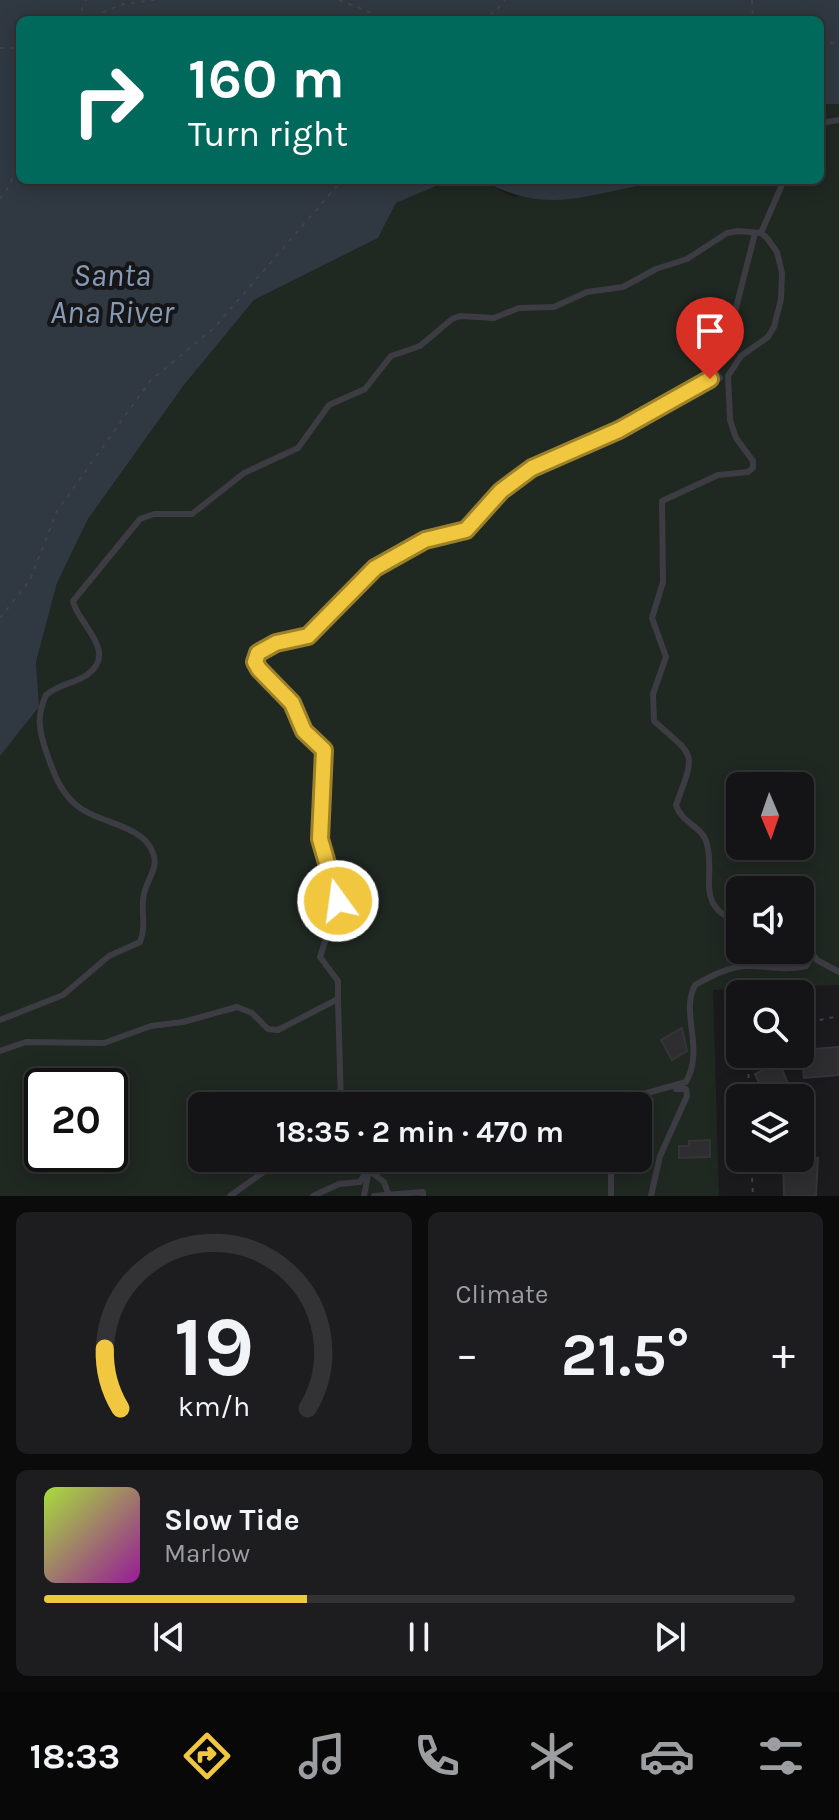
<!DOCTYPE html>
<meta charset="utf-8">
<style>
body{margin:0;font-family:Karla,sans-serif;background:#1d1d1f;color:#f1f3f6;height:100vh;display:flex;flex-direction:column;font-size:30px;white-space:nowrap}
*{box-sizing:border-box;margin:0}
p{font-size:26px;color:#9d9ea1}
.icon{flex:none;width:44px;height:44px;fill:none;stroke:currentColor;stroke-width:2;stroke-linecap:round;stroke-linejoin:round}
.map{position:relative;height:1196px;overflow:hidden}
.side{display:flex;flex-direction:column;gap:16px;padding:16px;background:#0b0b0c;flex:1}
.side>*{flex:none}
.hud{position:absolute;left:16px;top:16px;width:808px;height:168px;border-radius:12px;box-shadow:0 4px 20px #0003,0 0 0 2px #333335;background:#00695c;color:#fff;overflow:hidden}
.needle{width:52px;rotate:178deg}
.buttons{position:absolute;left:726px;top:772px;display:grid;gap:16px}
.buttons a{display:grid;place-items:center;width:88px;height:88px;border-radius:12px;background:#141416;box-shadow:0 4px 20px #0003,0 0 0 2px #333335;font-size:40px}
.speed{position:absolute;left:24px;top:1068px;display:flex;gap:16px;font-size:40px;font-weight:700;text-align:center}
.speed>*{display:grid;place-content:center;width:104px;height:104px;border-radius:50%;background:#141416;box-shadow:0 4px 20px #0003,0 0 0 2px #333335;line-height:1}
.speed .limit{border:4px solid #111;border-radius:12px;background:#fff;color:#111}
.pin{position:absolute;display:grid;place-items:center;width:68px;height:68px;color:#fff;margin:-82px -34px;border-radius:50% 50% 50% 0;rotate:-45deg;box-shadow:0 0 8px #0007}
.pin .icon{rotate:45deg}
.me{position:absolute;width:88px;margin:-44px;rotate:346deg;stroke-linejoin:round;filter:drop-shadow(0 0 6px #0008)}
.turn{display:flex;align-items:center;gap:28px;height:168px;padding:0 40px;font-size:36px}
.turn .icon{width:104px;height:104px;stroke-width:2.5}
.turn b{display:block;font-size:56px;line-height:68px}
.big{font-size:60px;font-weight:700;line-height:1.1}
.side .tile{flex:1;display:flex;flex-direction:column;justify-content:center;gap:12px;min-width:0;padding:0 28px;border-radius:12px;background:#1d1d1f}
.side .dial{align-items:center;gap:0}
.dial svg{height:208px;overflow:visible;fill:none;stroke:#333335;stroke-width:7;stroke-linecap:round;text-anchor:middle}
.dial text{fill:#f1f3f6;stroke:none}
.song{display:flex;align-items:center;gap:24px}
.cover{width:96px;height:96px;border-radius:12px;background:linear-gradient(135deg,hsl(80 70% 55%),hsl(300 70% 35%))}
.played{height:8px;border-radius:4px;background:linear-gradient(90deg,#f0c73f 35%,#333335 35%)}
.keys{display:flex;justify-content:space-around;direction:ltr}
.heat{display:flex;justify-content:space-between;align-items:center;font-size:44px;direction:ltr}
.side .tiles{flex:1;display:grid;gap:16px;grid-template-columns:1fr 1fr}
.tile:last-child{grid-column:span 2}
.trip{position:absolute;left:188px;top:1092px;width:464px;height:80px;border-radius:12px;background:#141416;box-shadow:0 4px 20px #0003,0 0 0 2px #333335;font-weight:700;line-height:80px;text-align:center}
.tabs{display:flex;height:128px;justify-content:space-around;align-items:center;background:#080809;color:#9d9ea1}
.tabs .icon{width:56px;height:56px}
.tabs .selected{color:#f0c73f}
.tabs b{font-size:36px;color:#f1f3f6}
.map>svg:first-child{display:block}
.green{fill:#202822;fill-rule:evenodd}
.water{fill:#303841}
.building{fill:#2e2e31;stroke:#353539;stroke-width:2}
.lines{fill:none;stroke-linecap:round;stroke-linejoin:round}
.path{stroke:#424349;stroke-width:2;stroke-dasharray:4 6;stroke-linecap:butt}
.service{stroke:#3c3c42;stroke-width:6}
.route-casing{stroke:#9c8129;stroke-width:20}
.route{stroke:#f0c73f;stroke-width:14}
.labels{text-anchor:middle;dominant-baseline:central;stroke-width:8;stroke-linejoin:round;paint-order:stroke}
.water-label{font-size:32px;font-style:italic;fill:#869bb6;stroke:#161618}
</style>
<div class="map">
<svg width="839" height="1196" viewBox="0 0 839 1196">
<rect width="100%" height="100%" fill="#1b1b1d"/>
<path class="green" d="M820,104H839V985L713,990L719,1196H0V756L39,707L36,662L57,583L88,519L184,385L254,300L378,238L396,203L449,180H481L513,197L637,186L644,180H820ZM740,786H800V846H740ZM740,890H800V950H740ZM42,1086H110V1154H42ZM202,1106H638V1158H202Z"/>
<path class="water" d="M0,0H839V104H820V20H20V180H450L396,203L378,238L254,300L184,385L88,519L57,583L36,662L39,707L0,756Z
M481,180H644L637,186C573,199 542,212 481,180Z"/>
<path class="building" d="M682,1028L687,1051L672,1060L661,1040Z
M839,1047V1075L804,1078L802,1050Z
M779,1063L793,1095L766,1098L755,1074Z
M800,1110L815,1142V1158H818L816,1196H784L783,1159L800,1158Z
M710,1140V1157L679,1158V1146H689V1141Z"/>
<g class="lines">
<path class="path" d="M339,0L389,20
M752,0L753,20
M77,20L86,0
M84,20L123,4L155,0
M481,20L496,11L505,0
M820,42L839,44
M0,48H20
M0,199L10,185L20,154
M0,618L30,580L57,511L150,381L214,328L342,180
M800,1024L839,1016
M748,1054L749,1098
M751,1158L753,1196"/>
<path class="service" d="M820,123L839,120
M761,233L784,180
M720,378L714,371L716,346L735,312L755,233
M800,939L817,960L839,972
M338,999L341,1106
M0,1020L63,995L109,956L140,942C147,924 140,911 144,894C147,879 159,868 153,853C143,823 94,824 73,802C59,789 53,771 47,754C39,731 36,717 46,695C59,684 73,684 87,675C120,652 76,622 73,601L140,519L154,514H192L244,473L298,448L329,405L365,389L391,356L420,346L452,319L460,316L494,318L519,308L554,307L587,292L623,287L656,269L687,259L727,233L738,231L761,233L767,238L777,252L782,273L781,299L774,327L768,337L741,356L728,376L730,420L736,438L753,461V468L748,472L718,475L662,501L663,582L652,618L666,657L653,694L654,721C696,758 696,751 676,805C681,823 703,826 707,844C716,879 693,905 740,923
M0,1051L26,1042L104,1043L151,1026L183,1022L237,1007L252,1013L268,1029L278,1030L338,999V981L320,957L338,901L320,839L324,750L304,731L292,703L259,669L255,662L258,653L276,643L308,636L375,568L425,540L466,530L501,491L532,468L619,430L700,384L719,377
M601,1106L686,1082C705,1049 680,1013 695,985C711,976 730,966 749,966C769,966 785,971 806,966L813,954
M611,1162V1196
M366,1168L384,1182L388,1193
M230,1196L283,1158
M313,1196L339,1184L360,1182L366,1172L367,1158
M364,1196L369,1170
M374,1196L423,1192V1196
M651,1196L660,1156L687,1096L686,1089H676"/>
</g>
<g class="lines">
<defs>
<path id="route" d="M338,901L320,839L324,750L304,731L292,703L259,669L255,662L258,653L276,643L308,636L375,568L425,540L466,530L501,491L532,468L619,430L710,379"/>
</defs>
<use href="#route" class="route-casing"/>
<use href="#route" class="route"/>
</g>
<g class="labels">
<g class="water-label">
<text x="112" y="275">Santa<tspan x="112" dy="37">Ana River</tspan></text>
</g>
</g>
</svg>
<div class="buttons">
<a><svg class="needle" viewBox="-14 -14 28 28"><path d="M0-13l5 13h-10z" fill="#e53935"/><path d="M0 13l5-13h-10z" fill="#9d9ea1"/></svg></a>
<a><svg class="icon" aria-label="sound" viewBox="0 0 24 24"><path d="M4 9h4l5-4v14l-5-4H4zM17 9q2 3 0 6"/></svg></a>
<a><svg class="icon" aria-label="search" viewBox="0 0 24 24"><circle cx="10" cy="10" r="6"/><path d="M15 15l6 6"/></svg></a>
<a><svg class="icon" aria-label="layers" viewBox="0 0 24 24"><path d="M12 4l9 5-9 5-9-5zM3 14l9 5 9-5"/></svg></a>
</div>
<div class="speed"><div class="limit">20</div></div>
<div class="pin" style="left:710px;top:379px;background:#d93025"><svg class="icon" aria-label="arrive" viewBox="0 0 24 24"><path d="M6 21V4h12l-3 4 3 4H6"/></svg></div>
<svg class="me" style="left:338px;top:901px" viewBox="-20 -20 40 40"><circle r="17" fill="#f0c73f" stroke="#fff" stroke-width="3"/><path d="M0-11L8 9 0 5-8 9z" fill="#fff"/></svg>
<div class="trip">18:35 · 2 min · 470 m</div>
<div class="hud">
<div class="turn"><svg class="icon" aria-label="right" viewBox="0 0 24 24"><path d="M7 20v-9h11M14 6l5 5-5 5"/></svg><div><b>160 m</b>Turn right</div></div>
</div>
</div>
<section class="side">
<div class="tiles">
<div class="tile dial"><svg viewBox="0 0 100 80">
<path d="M14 69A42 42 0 1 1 86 69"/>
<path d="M14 69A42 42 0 0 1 8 46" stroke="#f0c73f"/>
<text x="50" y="56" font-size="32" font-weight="700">19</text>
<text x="50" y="72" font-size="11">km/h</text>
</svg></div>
<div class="tile"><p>Climate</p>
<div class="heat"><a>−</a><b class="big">21.5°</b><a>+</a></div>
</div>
<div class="tile">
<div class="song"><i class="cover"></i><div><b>Slow Tide</b><p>Marlow</p></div></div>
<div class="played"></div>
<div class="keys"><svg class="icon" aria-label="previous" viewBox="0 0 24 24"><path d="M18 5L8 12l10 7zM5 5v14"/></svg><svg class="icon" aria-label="pause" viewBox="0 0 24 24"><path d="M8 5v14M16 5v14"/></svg><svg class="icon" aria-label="next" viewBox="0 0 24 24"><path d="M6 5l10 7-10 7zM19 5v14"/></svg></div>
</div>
</div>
</section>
<nav class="tabs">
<b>18:33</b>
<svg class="icon selected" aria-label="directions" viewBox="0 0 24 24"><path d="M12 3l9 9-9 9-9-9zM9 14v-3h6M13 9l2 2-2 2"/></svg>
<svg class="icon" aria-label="music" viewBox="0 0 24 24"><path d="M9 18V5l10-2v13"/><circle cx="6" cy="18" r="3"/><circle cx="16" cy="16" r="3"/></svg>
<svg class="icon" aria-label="phone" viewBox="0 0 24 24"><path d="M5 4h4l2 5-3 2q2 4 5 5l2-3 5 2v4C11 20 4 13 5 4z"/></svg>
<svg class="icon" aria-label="climate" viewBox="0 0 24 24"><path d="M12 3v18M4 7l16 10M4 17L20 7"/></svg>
<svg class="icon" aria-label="car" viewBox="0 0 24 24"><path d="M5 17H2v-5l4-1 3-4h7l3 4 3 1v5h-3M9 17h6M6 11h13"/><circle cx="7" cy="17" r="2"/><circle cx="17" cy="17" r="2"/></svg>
<svg class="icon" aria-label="filters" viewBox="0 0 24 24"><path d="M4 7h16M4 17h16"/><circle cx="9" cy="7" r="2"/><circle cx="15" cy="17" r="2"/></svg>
</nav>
